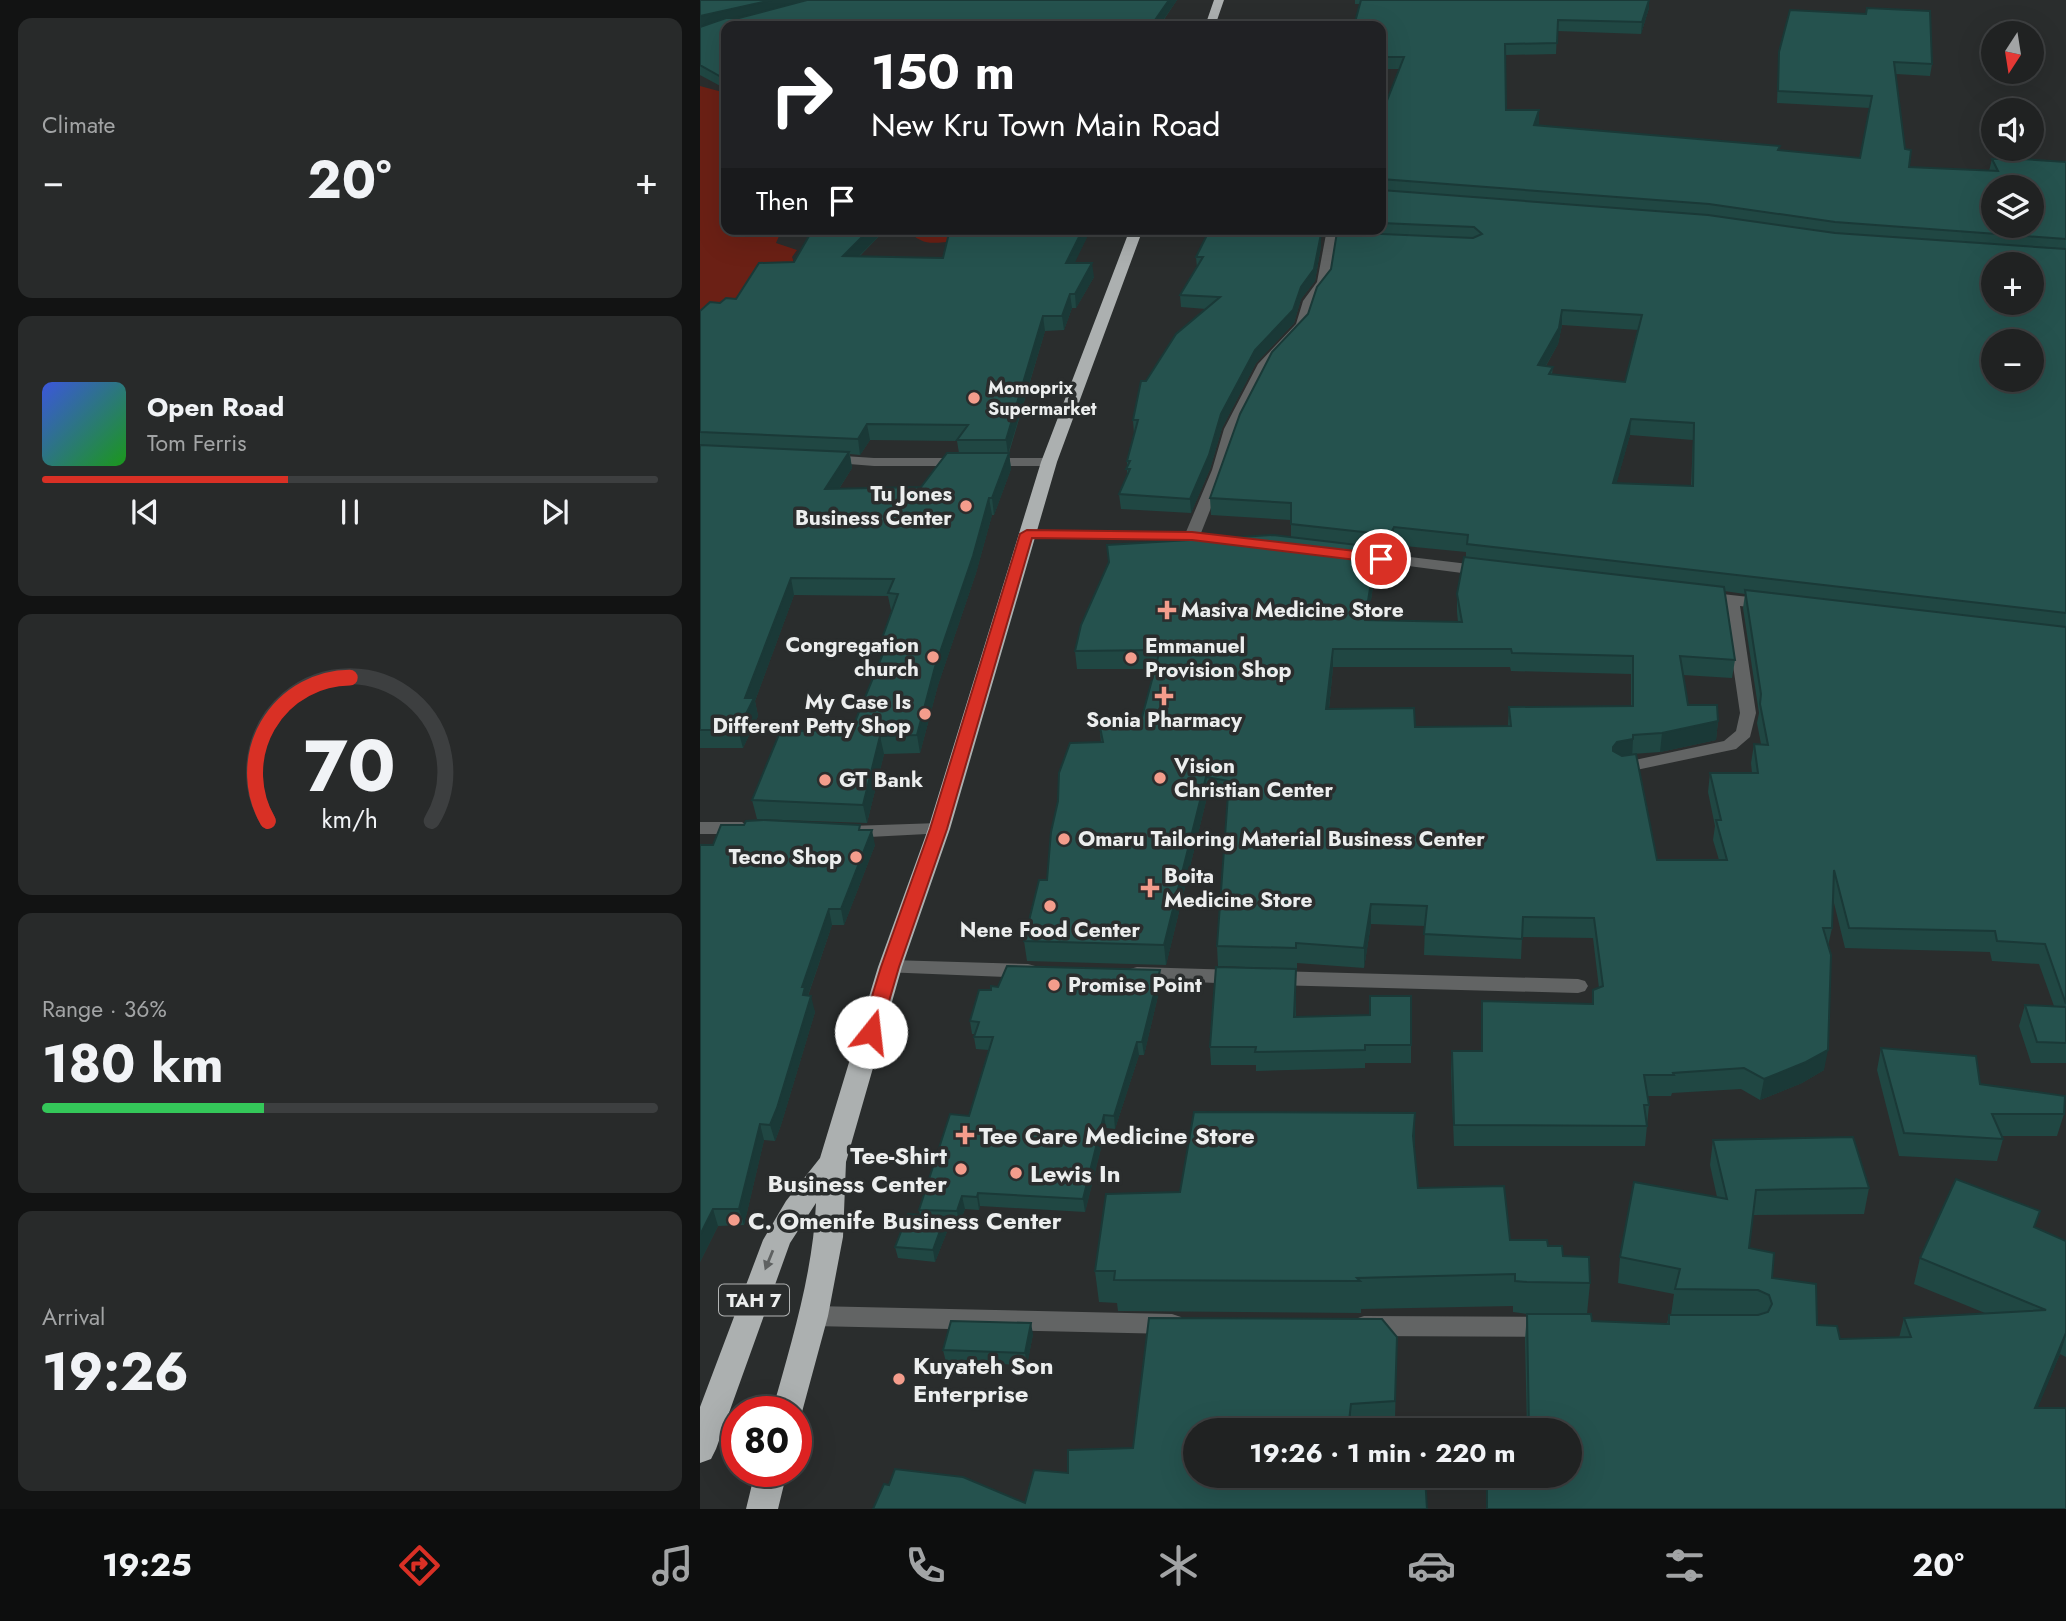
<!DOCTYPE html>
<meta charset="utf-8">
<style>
body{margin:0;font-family:Jost,sans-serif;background:#282a2a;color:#f1f3f6;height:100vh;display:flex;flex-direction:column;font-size:26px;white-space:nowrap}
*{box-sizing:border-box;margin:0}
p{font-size:23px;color:#a2a4a5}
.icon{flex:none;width:38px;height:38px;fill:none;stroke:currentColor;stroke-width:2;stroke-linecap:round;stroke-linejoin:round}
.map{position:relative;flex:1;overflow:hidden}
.side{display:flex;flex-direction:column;gap:18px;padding:18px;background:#121313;width:700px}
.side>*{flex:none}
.guide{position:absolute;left:21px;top:21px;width:665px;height:214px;border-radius:14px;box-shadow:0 7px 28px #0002,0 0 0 2px #3d3f40;background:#202124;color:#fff;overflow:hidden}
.needle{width:46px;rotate:192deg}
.buttons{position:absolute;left:1281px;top:21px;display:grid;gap:14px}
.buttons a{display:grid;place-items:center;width:63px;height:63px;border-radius:50%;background:#202222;box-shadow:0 7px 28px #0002,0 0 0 2px #3d3f40;font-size:35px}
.speed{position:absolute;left:21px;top:1396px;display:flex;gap:14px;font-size:35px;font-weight:700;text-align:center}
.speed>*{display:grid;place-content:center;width:91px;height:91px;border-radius:50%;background:#202222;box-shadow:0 7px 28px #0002,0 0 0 2px #3d3f40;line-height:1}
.speed .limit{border:10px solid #d22;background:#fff;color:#111}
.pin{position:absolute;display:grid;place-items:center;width:60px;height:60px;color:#fff;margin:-30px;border:4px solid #fff;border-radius:50%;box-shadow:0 2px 7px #0007}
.me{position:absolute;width:77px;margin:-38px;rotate:16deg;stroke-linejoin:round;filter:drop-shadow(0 0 5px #0008)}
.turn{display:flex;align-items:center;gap:24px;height:147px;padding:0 35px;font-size:32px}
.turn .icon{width:91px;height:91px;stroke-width:2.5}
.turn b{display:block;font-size:49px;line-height:60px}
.then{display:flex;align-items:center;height:66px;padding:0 35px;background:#0003;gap:14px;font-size:26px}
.big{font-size:52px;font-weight:700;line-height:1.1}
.side .card{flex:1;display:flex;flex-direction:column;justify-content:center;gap:10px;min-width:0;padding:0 24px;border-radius:14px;background:#282a2a}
.side .dial{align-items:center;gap:0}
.dial svg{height:182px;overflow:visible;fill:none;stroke:#3d3f40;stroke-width:7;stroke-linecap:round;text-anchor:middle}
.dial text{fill:#f1f3f6;stroke:none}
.song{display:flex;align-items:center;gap:21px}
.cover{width:84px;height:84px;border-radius:10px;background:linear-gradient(135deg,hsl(230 70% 55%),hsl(120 70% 35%))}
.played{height:7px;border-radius:4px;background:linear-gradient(90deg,#d93025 40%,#3d3f40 40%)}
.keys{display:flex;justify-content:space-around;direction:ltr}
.heat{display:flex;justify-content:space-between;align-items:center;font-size:38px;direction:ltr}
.charge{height:10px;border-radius:5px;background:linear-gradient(90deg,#34c759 36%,#3d3f40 0)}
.trip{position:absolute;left:483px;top:1418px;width:399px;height:70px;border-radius:35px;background:#202222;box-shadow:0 7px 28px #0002,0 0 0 2px #3d3f40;font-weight:700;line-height:70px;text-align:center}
.tabs{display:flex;height:112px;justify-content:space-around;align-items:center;background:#0d0e0e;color:#a2a4a5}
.tabs .icon{width:49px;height:49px}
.tabs .active{color:#d93025}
.tabs b{font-size:32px;color:#f1f3f6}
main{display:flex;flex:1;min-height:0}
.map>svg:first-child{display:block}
.green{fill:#6b2015}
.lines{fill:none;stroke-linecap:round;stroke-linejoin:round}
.minor{fill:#626464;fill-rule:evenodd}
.highway{fill:#acb0b0;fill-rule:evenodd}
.wall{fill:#204743;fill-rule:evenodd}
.shaded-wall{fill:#1a3937}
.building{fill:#25524e;stroke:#1a3937;stroke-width:2;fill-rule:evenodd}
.oneway{fill:#5e6161}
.route{fill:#d93025;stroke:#8d1f18;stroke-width:2}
.poi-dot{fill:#f49d8c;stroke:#2a2d2d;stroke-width:2.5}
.labels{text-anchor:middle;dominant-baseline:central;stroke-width:7;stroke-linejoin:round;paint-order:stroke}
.far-poi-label{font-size:18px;font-weight:bold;fill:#eceeee;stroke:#2a2d2d;text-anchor:start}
.shield{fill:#2a2d2d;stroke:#b2b4b4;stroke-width:2}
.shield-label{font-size:19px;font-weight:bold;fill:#eceeee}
.poi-label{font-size:21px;font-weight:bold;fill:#eceeee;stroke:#2a2d2d;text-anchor:start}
.near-poi-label{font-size:24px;font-weight:bold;fill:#eceeee;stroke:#2a2d2d;text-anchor:start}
</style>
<main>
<section class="side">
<div class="card"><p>Climate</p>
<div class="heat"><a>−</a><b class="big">20°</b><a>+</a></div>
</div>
<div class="card">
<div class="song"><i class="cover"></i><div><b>Open Road</b><p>Tom Ferris</p></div></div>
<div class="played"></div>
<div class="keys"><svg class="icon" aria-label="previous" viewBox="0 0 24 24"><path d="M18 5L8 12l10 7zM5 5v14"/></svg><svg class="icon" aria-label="pause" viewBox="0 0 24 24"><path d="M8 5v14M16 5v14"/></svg><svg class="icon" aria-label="next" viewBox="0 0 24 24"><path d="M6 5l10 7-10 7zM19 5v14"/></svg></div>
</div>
<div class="card dial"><svg viewBox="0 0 100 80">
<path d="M14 69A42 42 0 1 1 86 69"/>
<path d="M14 69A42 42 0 0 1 50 6" stroke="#d93025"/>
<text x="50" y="56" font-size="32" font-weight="700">70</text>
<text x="50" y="72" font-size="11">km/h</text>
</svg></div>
<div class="card"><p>Range · 36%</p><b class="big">180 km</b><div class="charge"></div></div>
<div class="card"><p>Arrival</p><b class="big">19:26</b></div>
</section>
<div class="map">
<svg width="1366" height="1509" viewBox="0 0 1366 1509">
<rect width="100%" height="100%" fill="#2a2d2d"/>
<path class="green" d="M0,86L26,93V229H91L79,236L76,243L97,250L92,257L94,263L50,279L37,297L21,306L0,310Z
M205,229H262L256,241C231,243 225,247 205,229Z"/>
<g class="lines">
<path class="minor" d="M627,229H637L629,282L615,301L606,328L570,366L538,429L526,470L501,533L540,538L542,541L540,544L492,540L322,537L320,534L322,531L327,530L486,532L512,470L524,429L558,364L596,324L603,301L617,282Z
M129,455L174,458H349L356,462L349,466H174L124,462V456Z
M660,551L785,566L793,571L785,576L655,559L652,556L655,553Z
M1004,592L1067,599L1075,604L1067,609L1040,606L1056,713L1050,737L1036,749L922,773L916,772L913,768L916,764L1024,741L1036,731L1040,713L1024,604L999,600L996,597L999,594Z
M0,822H42L51,828L42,834H0Z
M239,823L246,825L248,829L246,833L150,838L141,832L150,826Z
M190,960L328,964L335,966L338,971L335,976L328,978L183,972L180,967L183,962Z
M437,967L538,970L545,972L548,977L545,982L538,984L430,979L427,974L430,969Z
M573,971L878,979L885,981L888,986L885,991L878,993L573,985L566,983L563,978L566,973Z
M113,1306L472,1314L481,1317L484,1324L481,1331L472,1334L113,1326L104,1323L101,1316L104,1309Z
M664,1316L850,1317L859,1320L862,1327L859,1334L850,1337L664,1336L655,1333L652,1326L655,1319Z"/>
<path class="highway" d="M514,0H524L515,26H505Z
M430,229H443L357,462L250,829L202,967L146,1162L143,1237L128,1316L102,1412L96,1422V1412H72C91,1343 113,1274 116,1203L90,1243L16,1449L11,1459L0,1463V1407L63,1240L86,1201L120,1158L178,967L228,829L341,462Z
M55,1472H87L78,1509H46Z"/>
</g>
<path class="wall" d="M0,0H477L461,24L462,26H26V89L0,75Z
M655,0H949V8L941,34L857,31L856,54L805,55L806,110L839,123L838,125L1079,151L1160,158L1170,108L1077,103L1079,52L1232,64L1230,76L1196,74L1205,149L1209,167L1289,171L1292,159L1366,162V1063H1331L1319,1026L1325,1005L1354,1006L1339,964L1292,961L1290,952L1145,948L1133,899L1132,928L1128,946L1124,1070L1102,1083L1060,1100L1041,1089L972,1093L971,1096H947L949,1105L945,1146H754L751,1071L752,1051H781L782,1001L892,1004L899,988L893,938L822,937L821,959L724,955L725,926L671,924L664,968L597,963V969L518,966L517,946L528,800L507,797L466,965L327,961L324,941L401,742L399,722L442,717L455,669H377L375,651L591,537V520L511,515L510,498L608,314L631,269L648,233V229H681V116L699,69H681V26L660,4H655ZM862,325L939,330L925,382L852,374L853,367L846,366L858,344ZM930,435L993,440L991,486L916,484ZM694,545L766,552V557L757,594V612L758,622L668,620L674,580L683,565V552H690ZM1024,591L1045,594L1043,608L1059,713L1057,723L1061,744H1054L1051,763L1052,773H1010L1008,792L1015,826L1013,840L1019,860H957L932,754L960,752L1016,740L1018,721L988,705L983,675L1032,678L1035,660ZM633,667H810L811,671L931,674V706L809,707L808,726L715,727L629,709Z
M186,229L159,257L243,258L250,229H391L374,263L394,277L376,308H372L364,330L345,331L309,453L311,469L294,515H292L276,573L238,685L220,753L184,754L167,823L57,819L52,800L152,729L182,656L180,644L192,610H191L188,596L94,595L55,701L58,716L43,748H0V311L20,303L36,299L94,262L121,236ZM170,440L257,441L259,453L221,487L139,489L152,468L150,454L160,455Z
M621,246L615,281L601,299L594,323L556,363L522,428L510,469L491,513L421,509L419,494L427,478V461L434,434L433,420L446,381L506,309L481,307L480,295L497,268L496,257Z
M161,830L175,845L144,925H132L108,996L115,1012L81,1125L75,1141L64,1140L44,1225L18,1226L0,1262L13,845Z
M461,983L444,1055H439L415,1129L406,1128L385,1212L280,1206L279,1210L265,1209L259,1224H247L248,1229L235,1262L198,1258L195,1247L220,1215L219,1210L269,1116L289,1050L276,1049L274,1037L275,1034H272L270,1021L291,990L298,987Z
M596,987V1017L670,1015L711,996V1063H665V1068L556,1071V1065H511L510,1047Z
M1181,1048L1364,1114L1357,1136H1301L1303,1139L1297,1161L1199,1156L1177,1070Z
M1013,1140L1169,1188L1164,1214L1053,1215L1049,1248L1072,1278L1117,1325L1140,1339L1199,1338L1204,1318L1285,1313L1214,1284L1220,1258L1335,1227L1366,1241V1357L1360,1354L1337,1408L1366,1509H786L787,1485L827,1487V1475H870V1430H827L825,1339L827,1314L813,1312V1306L661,1309V1313L418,1311L417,1303L399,1302L395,1271L480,1192L714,1149L718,1188L810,1240L848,1246L863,1256L890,1283L887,1314L892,1321L967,1324L969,1315H971L974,1294L918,1283L920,1257L1017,1197L1010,1165Z
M333,1334L327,1365L246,1362L243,1350Z
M697,1337L695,1420L495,1430L325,1503L368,1473L433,1448Z"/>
<path class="shaded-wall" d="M72,0H122L0,27V16Z
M469,0H477L459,26L453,23Z
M949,0V8L941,34L942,22Z
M26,77V90L23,78Z
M839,110V123L833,138L834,125Z
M170,229H186L145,270L143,256Z
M383,229H391L368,277L366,263Z
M621,234V246L615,281L601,299L594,323L556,363L522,428L510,469L491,513L490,499L521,414L555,350L601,287Z
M392,263L394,277L376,308L375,294Z
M370,294L372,308L364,330L362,316Z
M862,310V325L858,344L837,381L838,365Z
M343,316L345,331L308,454L309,453L311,469L294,515L292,498L308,455L306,440Z
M931,419L930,435L912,500L913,483Z
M167,424L170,440L160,455L158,439Z
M149,452L152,468L128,506L125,489Z
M289,498L292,515L276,573L238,685L220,753L217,735L235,667Z
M694,527V545L690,552V535Z
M683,548V565L674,580L665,638V620L674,563Z
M91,578L94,595L55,701L58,716L43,748L38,730L45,698Z
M633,649V667L627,728L626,709Z
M1018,721L1016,740L960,752L962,733Z
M180,736L184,754L167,823L163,805Z
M933,739L932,758L915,761L913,747L917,742Z
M506,777L507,797L466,965L464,945Z
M172,830L175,845L144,925L141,909Z
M671,904V924L664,968V948Z
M129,909L132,925L107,998L111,996L115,1012L81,1125L75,1141L70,1125L102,987Z
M596,969V987L595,1035L594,1017Z
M460,970L461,983L444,1055L442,1042Z
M437,1042L439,1055L415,1129L414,1116Z
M1128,1050L1124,1070L1102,1083L1060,1100L1064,1079Z
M715,1113V1144L713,1167V1136Z
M404,1115L406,1128L385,1212L383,1199Z
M60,1124L64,1140L44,1225L39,1209Z
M278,1193L280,1206L279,1210L277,1197Z
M262,1196L265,1209L259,1224L257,1211Z
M13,1209L18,1226L0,1262V1235Z
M245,1217L248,1229L235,1262L233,1250Z
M331,1323L333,1334L327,1365L325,1353Z
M1366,1335L1360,1354L1327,1434L1335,1408Z
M651,1404L650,1430H648Z"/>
<path class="building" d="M0,0H72L0,16Z
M107,0H469L453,23L462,24L461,26H26V77L23,78L0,65V27L26,18H39Z
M661,0H949L942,22L858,20L857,43L805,44L806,110H839L834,125L1080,146L1078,150L1160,158L1172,96L1078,91L1079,52L1090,10L1166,14L1167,8L1230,11L1232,64L1194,62L1205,149L1211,150L1209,167L1298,171L1292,159H1321L1366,162V239L1135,222L1009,204L681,179V116L704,57H681V26H654ZM1293,187H1332V226H1293Z
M681,190L1008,215L1135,233L1366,249V613L767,544L768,535L694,527L690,535L591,524V503L510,498L540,414L572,352L608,314L617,287L631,269L637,232L773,238L782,234L774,227L681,223ZM1293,264H1332V303H1293ZM862,310L942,315L925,382L849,374L853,367L838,365L859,328ZM1293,341H1332V380H1293ZM931,419L994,423L993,486L913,483Z
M129,229H170L143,256L243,258L250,229H383L366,263H392L375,294H370L362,316H343L306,440H257L268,425L167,424L158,439L0,432V311L10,302L20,303L26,298L36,299L59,263L94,262L109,236H121Z
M510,229H558L621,234L614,269L601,287L593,310L555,350L521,414L509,455L490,499L419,494L430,469H426L430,461H427L438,420H433L441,381H446L476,334L520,297L480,295L503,257H496Z
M0,445L149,452L125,489L221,487L247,453H309L292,498H289L273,556L235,667L217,735L180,736L163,805L52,800L80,732L152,729L187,644H180L198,594L188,593L194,579L91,578L45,698H54L38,730H0Z
M573,535L683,548L674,563L665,620L762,622L757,594L764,557L1024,587L1035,660L980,656L988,705H1017L1018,721L962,733L933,735V739L917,742L913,747V751L922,756L936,754L957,860H1027L1016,820H1021L1010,773H1058L1054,744L1068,745L1060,704L1061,694L1045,590L1366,627V1004L1345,944L1297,941L1295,931L1149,928L1134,870L1132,928H1123L1131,955L1128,1050L1106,1062L1064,1079L1044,1068L973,1073L974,1075H944L949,1105H944L947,1126L754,1125L752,1051H782V1001L893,1004V990L903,986L894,918L823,917L822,939L724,934L727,906L671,904L664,948L596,943V948L517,946L529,781L506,777L464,945L324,941L339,880H347L351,832L358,801L359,773L370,743L403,742L399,722L442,717L460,650L375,651L381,625L409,562L407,545ZM633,649H811L812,653L933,656V706L809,707L811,726L715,727L714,708L626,709Z
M64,820L160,825L159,830H172L141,909H129L102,987H105L103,995L111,996L77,1108L70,1125L60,1124L39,1209H13L0,1235V845H13L21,825H44L46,821Z
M307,966L460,970L442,1042H437L414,1116L404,1115L383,1199L278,1193L277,1197L262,1196L257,1211L219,1210L250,1114L269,1116L293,1037H274L279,1022L270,1021L279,990H291V986L298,987Z
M516,967L596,969L594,1017L670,1015V996H711V1045H665V1050L555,1052L556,1047H510Z
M1325,1005L1366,1007V1043L1337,1042Z
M1181,1048L1276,1056L1280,1084L1365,1096L1364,1114H1292L1303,1139L1204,1133Z
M494,1112L715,1113L713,1136L718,1188L804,1186L810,1240H847L848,1246H862L863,1256L889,1257L890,1283L827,1282L815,1281V1274L657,1278L660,1281L414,1280L415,1271H395L406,1194L480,1192Z
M1153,1137L1169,1188L1056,1190L1049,1248L1074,1253L1072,1278L1116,1284L1117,1325L1137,1326L1140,1339L1211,1337L1204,1318L1346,1310L1220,1258L1256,1179L1340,1211L1334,1227L1366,1241V1333L1335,1408H1366V1509H787V1485L829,1487V1475H870V1430H829L827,1314H891L892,1321L966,1324H969V1315H1058L1068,1312L1072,1304L1069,1295L1058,1290L975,1289L980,1269L920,1257L934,1182L1027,1199L1013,1140Z
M208,1214L245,1217L233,1250L195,1247Z
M449,1318L682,1319L697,1337L695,1401L651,1404L648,1430H495V1475H723L725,1476L727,1509H173L184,1484L189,1485L195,1469L263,1477L325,1503L334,1470L368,1473V1450L433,1448Z
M251,1321L331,1323L325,1353L243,1350Z"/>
<defs><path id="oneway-solid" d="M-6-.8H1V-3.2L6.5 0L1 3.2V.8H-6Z" transform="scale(1.75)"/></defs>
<use class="oneway" href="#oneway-solid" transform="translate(69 1260) rotate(112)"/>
<path class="route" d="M327,530L492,532L681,554L687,559L681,563L492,540L332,538L247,829L199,967L180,1032L177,1037H164L161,1032L181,967L230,829L320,534Z"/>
<g class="poi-dot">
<circle cx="274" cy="398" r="7"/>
<circle cx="266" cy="506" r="7"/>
<path d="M463.5 599.5h7v7h7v7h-7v7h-7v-7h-7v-7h7z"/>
<circle cx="233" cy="657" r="7"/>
<circle cx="431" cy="658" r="7"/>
<path d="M460.5 685.5h7v7h7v7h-7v7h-7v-7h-7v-7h7z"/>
<circle cx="225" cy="714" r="7"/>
<circle cx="460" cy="778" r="7"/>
<circle cx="125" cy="780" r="7"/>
<circle cx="364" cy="839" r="7"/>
<circle cx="156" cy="857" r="7"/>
<path d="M446.5 877.5h7v7h7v7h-7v7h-7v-7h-7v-7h7z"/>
<circle cx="350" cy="906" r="7"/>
<circle cx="354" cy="985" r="7"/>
<path d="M261.5 1124.5h7v7h7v7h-7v7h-7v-7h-7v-7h7z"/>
<circle cx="261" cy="1169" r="7"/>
<circle cx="316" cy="1173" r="7"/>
<circle cx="34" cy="1220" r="7"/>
<circle cx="199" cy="1379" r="7"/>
</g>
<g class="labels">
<g class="far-poi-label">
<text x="288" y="388">Momoprix<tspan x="288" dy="21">Supermarket</tspan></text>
</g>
<rect class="shield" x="19" y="1284.5" width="70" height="31" rx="5"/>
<g class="shield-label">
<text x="54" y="1300">TAH 7</text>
</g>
<g class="poi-label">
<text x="252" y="494" text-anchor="end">Tu Jones<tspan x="252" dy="24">Business Center</tspan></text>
<text x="481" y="610">Masiva Medicine Store</text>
<text x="219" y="645" text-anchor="end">Congregation<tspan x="219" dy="24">church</tspan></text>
<text x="445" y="646">Emmanuel<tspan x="445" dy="24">Provision Shop</tspan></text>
<text x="211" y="702" text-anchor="end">My Case Is<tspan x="211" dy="24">Different Petty Shop</tspan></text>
<text x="464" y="720" text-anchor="middle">Sonia Pharmacy</text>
<text x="474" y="766">Vision<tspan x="474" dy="24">Christian Center</tspan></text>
<text x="139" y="780">GT Bank</text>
<text x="378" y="839">Omaru Tailoring Material Business Center</text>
<text x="142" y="857" text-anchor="end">Tecno Shop</text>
<text x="464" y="876">Boita<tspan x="464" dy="24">Medicine Store</tspan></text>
<text x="350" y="930" text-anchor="middle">Nene Food Center</text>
<text x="368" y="985">Promise Point</text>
</g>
<g class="near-poi-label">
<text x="279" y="1135">Tee Care Medicine Store</text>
<text x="247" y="1155" text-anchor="end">Tee-Shirt<tspan x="247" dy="28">Business Center</tspan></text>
<text x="330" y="1173">Lewis In</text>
<text x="48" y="1220">C. Omenife Business Center</text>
<text x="213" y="1365">Kuyateh Son<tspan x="213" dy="28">Enterprise</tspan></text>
</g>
</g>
</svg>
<div class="buttons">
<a><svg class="needle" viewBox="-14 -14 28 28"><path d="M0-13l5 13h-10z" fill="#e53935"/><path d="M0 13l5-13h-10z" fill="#a2a4a5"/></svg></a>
<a><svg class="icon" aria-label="sound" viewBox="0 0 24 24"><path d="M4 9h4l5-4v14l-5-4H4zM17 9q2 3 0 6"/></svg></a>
<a><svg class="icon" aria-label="layers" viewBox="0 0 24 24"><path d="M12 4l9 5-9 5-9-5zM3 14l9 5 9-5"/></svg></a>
<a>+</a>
<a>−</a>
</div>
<div class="speed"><div class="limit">80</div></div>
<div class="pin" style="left:681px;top:559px;background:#d93025"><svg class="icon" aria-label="arrive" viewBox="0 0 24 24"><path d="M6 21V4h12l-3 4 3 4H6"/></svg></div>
<svg class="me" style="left:171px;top:1032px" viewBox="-20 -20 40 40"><circle r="19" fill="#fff"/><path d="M0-13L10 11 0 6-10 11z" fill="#d93025"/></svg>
<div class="trip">19:26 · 1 min · 220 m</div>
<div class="guide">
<div class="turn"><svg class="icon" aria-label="right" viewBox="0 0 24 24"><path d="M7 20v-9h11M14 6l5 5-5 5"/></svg><div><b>150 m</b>New Kru Town Main Road</div></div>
<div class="then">Then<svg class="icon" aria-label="arrive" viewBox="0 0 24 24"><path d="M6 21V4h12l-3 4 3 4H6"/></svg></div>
</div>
</div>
</main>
<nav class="tabs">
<b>19:25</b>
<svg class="icon active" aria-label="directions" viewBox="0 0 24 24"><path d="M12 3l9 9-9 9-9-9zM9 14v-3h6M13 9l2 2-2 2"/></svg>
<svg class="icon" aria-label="music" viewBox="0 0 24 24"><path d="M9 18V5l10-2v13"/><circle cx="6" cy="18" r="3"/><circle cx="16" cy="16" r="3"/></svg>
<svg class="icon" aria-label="phone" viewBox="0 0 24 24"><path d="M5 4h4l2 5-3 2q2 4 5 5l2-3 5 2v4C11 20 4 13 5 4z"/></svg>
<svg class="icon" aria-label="climate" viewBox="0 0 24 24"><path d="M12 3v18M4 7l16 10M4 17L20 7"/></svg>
<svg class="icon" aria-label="car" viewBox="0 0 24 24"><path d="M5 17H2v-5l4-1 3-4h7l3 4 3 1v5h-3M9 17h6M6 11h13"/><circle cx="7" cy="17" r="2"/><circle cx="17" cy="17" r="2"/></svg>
<svg class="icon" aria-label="filters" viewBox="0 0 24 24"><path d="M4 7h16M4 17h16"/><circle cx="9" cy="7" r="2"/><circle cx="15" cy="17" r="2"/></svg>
<b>20°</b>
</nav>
